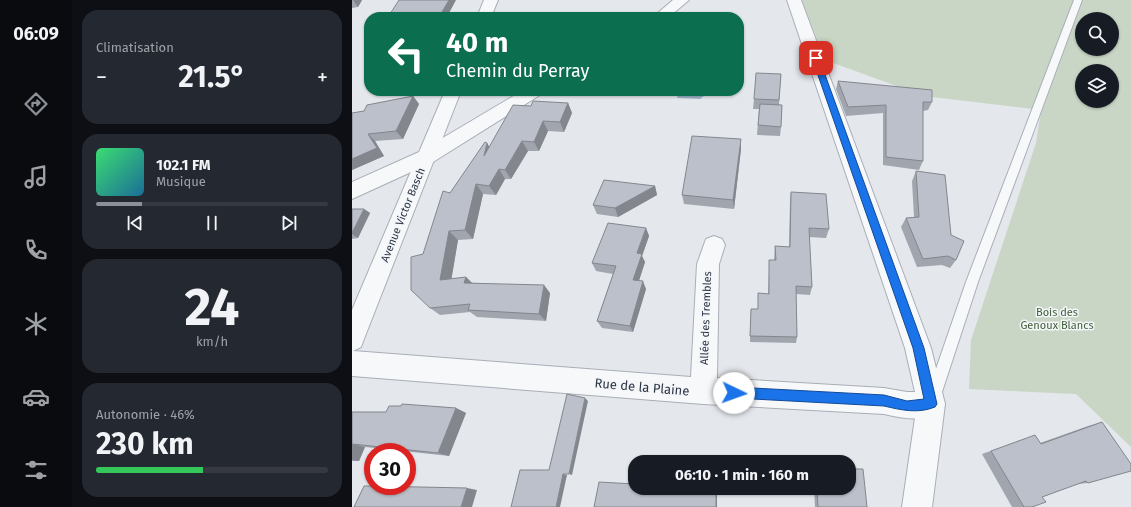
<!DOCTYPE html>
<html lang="fr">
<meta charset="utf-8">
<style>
body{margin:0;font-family:"Fira Sans",sans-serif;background:#242831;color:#f1f3f6;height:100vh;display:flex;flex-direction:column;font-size:15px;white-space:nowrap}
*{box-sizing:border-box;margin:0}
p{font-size:13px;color:#9ea1a6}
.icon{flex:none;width:22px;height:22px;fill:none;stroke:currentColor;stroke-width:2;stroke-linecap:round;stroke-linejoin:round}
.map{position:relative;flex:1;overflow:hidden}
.panel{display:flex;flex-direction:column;gap:10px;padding:10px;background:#0d0f14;width:280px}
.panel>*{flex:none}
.hud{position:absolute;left:12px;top:12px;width:380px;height:84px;border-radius:16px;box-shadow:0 1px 3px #0004;background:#0b6e4f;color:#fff;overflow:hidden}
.buttons{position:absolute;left:723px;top:12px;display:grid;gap:8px}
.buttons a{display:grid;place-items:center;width:44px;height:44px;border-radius:50%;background:#171b24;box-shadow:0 1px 3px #0004;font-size:20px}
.speed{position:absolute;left:12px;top:443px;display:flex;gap:8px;font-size:20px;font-weight:700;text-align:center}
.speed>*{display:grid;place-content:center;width:52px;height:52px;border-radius:50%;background:#171b24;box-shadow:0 1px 3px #0004;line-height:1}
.speed .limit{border:6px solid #d22;background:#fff;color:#111}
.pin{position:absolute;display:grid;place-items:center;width:34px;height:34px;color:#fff;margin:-17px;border-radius:8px;box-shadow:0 2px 6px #0006}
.me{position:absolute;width:44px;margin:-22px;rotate:93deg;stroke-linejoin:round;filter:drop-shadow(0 0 3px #0008)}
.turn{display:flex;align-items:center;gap:14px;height:84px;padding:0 16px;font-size:18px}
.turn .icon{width:52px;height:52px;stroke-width:2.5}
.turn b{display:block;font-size:28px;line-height:34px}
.big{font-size:30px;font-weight:700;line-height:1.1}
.panel .card{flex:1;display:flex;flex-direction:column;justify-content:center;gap:6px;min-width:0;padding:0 14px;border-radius:16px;background:#242831}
.panel .dial{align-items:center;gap:0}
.dial b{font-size:52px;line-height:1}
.song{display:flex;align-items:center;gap:12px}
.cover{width:48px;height:48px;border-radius:6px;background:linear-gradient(135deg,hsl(140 70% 55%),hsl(200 70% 35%))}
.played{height:4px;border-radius:2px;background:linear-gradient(90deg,#8c9099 20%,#363941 20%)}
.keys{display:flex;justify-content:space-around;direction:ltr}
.heat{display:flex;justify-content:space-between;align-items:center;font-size:22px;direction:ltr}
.charge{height:6px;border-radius:3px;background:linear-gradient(90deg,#34c759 46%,#363941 0)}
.trip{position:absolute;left:276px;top:455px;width:228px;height:40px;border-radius:16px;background:#171b24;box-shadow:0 1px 3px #0004;font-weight:700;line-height:40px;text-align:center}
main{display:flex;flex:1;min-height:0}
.tab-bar{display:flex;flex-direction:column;width:72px;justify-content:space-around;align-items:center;background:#090b0e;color:#9ea1a6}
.tab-bar .icon{width:28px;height:28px}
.tab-bar .on{color:#8c9099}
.tab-bar b{font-size:18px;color:#f1f3f6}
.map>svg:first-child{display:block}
.green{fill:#c9d6c5;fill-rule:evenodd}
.water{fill:#9fb4cc}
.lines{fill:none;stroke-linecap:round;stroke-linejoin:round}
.service-casing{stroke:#a9aeb7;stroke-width:2}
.minor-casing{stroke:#a9aeb7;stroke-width:2}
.tertiary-casing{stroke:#a9aeb7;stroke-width:2}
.service{fill:#f7f8fa;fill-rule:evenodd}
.minor{fill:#f7f8fa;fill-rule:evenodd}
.tertiary{fill:#f7f8fa;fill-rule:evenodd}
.wall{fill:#a1a5ae}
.shaded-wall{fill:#83868d}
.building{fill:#bbc0ca;stroke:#83868d}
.route{fill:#1a73e8;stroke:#114b97}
.labels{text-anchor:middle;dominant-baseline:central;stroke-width:3;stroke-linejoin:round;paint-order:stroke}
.street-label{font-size:11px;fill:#2b3445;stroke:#f4f6f9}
.park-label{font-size:11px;fill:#3f6138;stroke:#f4f6f9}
.near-street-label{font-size:13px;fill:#2b3445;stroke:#f4f6f9}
</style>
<main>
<nav class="tab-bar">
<b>06:09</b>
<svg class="icon on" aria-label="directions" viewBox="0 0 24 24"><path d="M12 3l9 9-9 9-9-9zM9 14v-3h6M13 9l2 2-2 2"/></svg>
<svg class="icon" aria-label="music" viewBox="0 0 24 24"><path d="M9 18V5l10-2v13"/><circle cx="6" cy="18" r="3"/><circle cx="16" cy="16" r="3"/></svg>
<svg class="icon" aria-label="phone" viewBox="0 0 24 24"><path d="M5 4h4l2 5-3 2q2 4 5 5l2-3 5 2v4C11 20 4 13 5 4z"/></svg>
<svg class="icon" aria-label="climate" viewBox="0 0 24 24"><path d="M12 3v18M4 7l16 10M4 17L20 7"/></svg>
<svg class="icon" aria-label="car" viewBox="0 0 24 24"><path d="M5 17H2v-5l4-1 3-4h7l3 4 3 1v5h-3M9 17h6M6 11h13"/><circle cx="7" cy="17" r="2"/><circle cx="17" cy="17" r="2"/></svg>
<svg class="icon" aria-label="filters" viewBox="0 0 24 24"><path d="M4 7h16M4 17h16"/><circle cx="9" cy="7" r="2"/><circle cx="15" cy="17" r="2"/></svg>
</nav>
<section class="panel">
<div class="card"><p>Climatisation</p>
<div class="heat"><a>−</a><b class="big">21.5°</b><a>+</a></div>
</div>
<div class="card">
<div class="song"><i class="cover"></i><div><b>102.1 FM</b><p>Musique</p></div></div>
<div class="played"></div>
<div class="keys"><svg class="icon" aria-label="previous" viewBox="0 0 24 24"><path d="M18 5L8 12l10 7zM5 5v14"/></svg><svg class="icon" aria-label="pause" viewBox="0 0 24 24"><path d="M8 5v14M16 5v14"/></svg><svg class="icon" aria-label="next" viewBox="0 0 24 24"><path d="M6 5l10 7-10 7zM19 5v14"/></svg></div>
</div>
<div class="card dial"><b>24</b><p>km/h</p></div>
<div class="card"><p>Autonomie · 46%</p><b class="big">230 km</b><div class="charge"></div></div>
</section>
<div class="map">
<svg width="779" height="507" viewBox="0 0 779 507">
<rect width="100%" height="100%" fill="#e4e7ec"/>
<path class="green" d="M450,0H779V447L724,394L617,389L619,340L684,143L689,110L572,96L473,60ZM730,19H760V49H730ZM730,71H760V101H730Z"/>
<path class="water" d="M327,91H350L353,95L348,99L325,98Z"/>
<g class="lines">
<defs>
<path id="service" d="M722,0H730L626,282L589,395L587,400L582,402L577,400L575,395L614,282Z"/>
<path id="minor" d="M132,0H146L139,17H125Z
M435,0H449L579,348L593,404L589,414C569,421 552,419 532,414L351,404L0,376V310L93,91H109L12,339L9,347L1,351L339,377L345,264L354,239L362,236L370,239L373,245L367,264L365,378L532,388L555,392H563L553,348Z"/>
<path id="tertiary" d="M321,0H337L317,17H301Z
M170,91H190L188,95L81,162L0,199V182L67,152Z
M579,390L589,394L593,404L580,507H550L565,404L569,394Z"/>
</defs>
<use href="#service" class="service-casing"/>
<use href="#minor" class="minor-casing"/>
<use href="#tertiary" class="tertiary-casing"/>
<use href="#service" class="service"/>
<use href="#minor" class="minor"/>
<use href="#tertiary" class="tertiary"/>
</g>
<path class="wall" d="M0,0H10L6,7L0,8Z
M17,47V56L14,52Z
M429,74L427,105L429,127L428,136L405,135L407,109H401L402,99Z
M486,81L580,102L576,110L571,111V161L567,170L531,165V113L494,116L484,89Z
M61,96L67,104L51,139L23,141L32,156L0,170V113L12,111Z
M216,103L220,113L212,132L196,131L187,151H176L159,179H153L144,195L131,194L121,239L106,240L99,279L114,277L120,283L198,293L194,321L125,317L118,312L88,315L78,308L71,254L98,193L135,143L137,147L179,106Z
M389,149L382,209L332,204L330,195Z
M564,171L599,235L604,260L598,268L590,265L565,267L549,227L554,218L562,217L560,181Z
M303,186L305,195L266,217L245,214L241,205Z
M439,192L477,229L474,238L457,237L460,287L458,295L444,294L445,337L444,343L398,342L399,309H405L416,294L417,269V260H422L423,246L437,247L438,201Z
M0,209H12L18,213L6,238L0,239Z
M294,228L297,236L290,256L293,262L287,280L294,289L281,332L250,328L245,321L261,274L244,271L240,263Z
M104,408L114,413L97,456L13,447L7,461H0V412H34Z
M750,422L736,483L725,484L690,497L680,507H660L630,454L672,439L688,443L736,426Z
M462,488H497L515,507H463Z"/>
<path class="shaded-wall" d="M1,0H10L6,7Z
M97,0H104L95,17H87Z
M61,96L67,104L51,139L44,131Z
M216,103L220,113L212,132L208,122Z
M191,121L196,131L187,151L182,142Z
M16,134L23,141L32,156L0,170V159Z
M389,139V149L382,209L381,200Z
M170,141L176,151L159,179L153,170Z
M135,143L141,153L132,156Z
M147,169L153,179L144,195L137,186Z
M124,184L131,194L121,239L113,230Z
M303,186L305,195L266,217L263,208Z
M12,209L18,213L6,238L0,234V233Z
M294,228L297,236L290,256L293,262L285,287L281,280L285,253Z
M97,231L106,240L98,288L88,280Z
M114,277L122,285L112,283Z
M291,281L294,289L281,332L278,326Z
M192,285L198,293L194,321L187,314Z
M233,398L236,401L220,475L217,474Z
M104,408L114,413L97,456L86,453Z
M0,444L13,447L7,461L0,460Z
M211,474L215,475L208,507H204Z
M115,488L125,490L120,507H109Z
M364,488H365V507H364Z"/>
<path class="building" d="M47,0H97L87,17H36Z
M17,47V52H14Z
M404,73L429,74L427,100L402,99Z
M486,81L580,90V102H571V161L534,157V105L496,107Z
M61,96L44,131L16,134L25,148L0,159V113L12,111L15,105Z
M181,101L216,103L208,122L191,121L182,142L170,141L153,170L147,169L137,186L124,184L113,230L97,231L88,280L114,277L112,283L192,285L187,314L116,310L118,304L78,308L59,290V257L71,254L91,191L98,193L133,142L135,143L132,156L161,105L179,106Z
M408,104L430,105L429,127L406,125Z
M340,136L389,139L381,200L330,195Z
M564,171L593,175L599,235L612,241L604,260L596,256L571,259L554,218L567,217Z
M252,180L303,186L263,208L241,205Z
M439,192L474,194L477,229L457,228L460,287L444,286L445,337L398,336L399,309H406V293L417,294V260H424L423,246L438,247Z
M0,209H12L0,233Z
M256,223L294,228L285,253L290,254L281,280L291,281L278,326L245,321L264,266L240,263Z
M215,394L233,398L217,474H211L204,507H159L168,470H197Z
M50,404L104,408L86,453L0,444V412H34L37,406H49Z
M750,422L779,464V471L736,483L734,481L690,497L694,502L680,507H672L639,451L683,435L689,444Z
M497,469H511L515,507H466L465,488H497Z
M247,482L283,484V488H364V507H242Z
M12,486H21L115,488L109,507H2Z"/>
<path class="route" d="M464,56L467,58L572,348L585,404L583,407C566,414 549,410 532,406L382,398L378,397L376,393L378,389L382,387L532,395L555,401L572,399L561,348L460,58Z"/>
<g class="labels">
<g class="street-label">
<text transform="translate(51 215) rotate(-68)">Avenue Victor Basch</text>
<text transform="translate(354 318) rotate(-88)">Allée des Trembles</text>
</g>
<g class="park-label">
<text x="705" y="312">Bois des<tspan x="705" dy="13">Genoux Blancs</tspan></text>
</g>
<g class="near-street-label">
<text transform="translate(290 387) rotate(5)">Rue de la Plaine</text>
</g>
</g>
</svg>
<div class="buttons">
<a><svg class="icon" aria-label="search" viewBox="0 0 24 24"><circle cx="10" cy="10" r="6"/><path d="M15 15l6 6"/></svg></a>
<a><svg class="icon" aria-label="layers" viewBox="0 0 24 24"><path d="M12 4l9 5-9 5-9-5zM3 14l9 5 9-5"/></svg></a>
</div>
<div class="speed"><div class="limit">30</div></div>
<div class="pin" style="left:464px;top:58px;background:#d93025"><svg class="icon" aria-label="arrive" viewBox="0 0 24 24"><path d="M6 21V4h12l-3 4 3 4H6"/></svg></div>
<svg class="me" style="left:382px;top:393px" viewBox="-20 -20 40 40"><circle r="19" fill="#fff"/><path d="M0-13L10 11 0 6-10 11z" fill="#1a73e8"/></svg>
<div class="trip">06:10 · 1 min · 160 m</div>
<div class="hud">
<div class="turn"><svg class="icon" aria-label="left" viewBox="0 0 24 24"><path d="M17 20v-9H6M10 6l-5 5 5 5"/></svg><div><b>40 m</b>Chemin du Perray</div></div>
</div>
</div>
</main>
